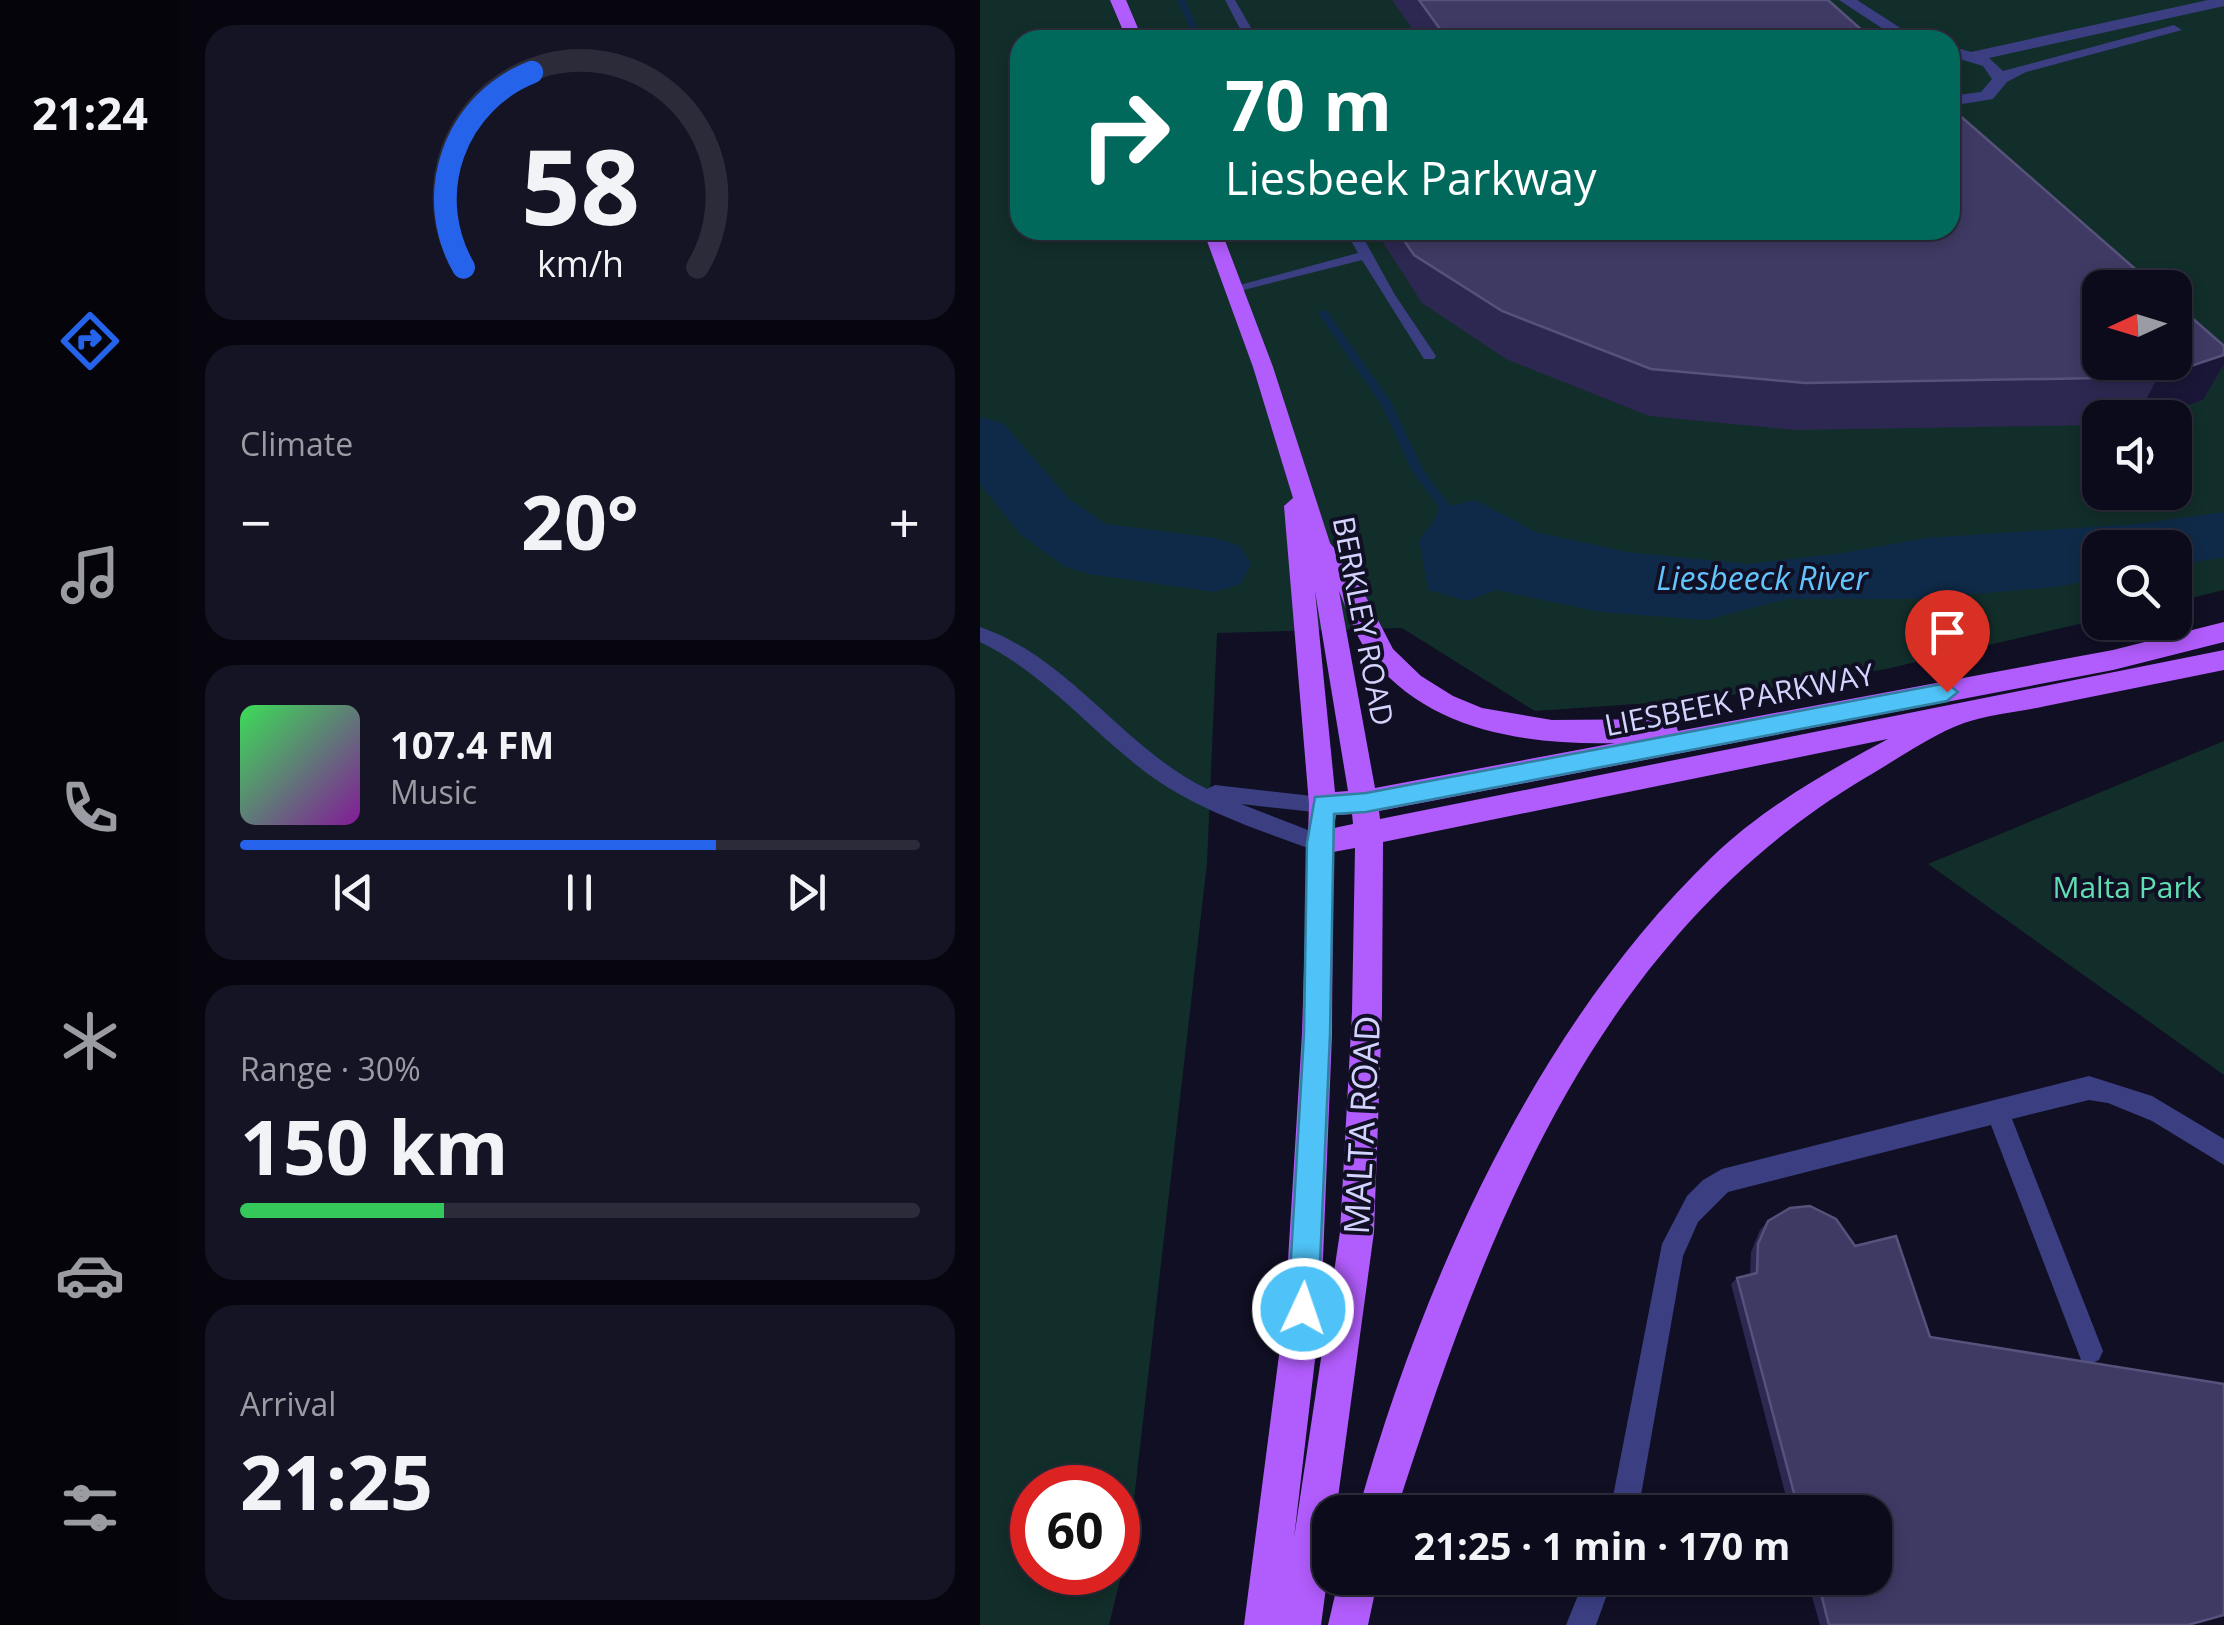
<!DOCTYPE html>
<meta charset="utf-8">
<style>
body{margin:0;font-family:"Open Sans",sans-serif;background:#151424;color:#f1f3f6;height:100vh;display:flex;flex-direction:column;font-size:38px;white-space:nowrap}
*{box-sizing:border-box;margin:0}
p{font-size:32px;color:#9a9ba3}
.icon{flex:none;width:55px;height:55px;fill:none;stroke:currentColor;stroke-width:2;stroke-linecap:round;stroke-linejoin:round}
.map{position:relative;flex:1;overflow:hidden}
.sheet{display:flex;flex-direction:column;gap:25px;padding:25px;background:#07060f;width:800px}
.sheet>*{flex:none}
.hud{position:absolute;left:30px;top:30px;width:950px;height:210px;border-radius:30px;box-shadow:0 5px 15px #0003,0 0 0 2px #2c2b3a;background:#00695c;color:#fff;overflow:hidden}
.needle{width:65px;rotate:266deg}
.controls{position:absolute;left:1102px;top:270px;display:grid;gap:20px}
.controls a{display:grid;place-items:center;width:110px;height:110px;border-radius:20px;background:#0c0b1b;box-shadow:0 5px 15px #0003,0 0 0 2px #2c2b3a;font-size:50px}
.speed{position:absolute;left:30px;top:1465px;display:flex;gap:20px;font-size:50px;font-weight:700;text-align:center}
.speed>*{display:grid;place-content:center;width:130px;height:130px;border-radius:50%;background:#0c0b1b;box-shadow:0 5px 15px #0003,0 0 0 2px #2c2b3a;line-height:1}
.speed .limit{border:15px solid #d22;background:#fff;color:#111}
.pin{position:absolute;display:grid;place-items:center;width:85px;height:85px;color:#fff;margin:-102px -42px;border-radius:50% 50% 50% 0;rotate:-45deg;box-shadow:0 0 10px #0007}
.pin .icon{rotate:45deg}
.me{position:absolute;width:110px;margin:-55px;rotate:3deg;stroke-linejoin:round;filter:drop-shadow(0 0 8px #0008)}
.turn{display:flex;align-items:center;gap:35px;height:210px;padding:0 50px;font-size:45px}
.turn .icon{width:130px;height:130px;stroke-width:2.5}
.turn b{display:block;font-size:70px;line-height:85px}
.big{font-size:75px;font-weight:700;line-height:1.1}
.sheet .tile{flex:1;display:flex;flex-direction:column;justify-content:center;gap:15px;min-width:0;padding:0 35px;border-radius:30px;background:#151424}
.sheet .dial{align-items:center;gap:0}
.dial svg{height:260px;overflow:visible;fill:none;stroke:#2c2b3a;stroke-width:7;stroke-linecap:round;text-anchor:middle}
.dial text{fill:#f1f3f6;stroke:none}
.song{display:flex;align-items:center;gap:30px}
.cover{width:120px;height:120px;border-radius:15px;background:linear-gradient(135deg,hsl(130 70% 55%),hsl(290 70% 35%))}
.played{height:10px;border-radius:5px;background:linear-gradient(90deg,#2563eb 70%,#2c2b3a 70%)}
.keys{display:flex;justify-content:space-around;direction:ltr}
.heat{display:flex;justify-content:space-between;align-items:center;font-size:55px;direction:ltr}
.charge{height:15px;border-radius:8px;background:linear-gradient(90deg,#34c759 30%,#2c2b3a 0)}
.trip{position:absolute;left:332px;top:1495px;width:580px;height:100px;border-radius:30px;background:#0c0b1b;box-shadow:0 5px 15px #0003,0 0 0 2px #2c2b3a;font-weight:700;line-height:100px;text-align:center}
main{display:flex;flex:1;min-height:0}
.tabs{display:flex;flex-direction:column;width:180px;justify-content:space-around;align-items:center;background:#05040b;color:#9a9ba3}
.tabs .icon{width:70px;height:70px}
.tabs .current{color:#2563eb}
.tabs b{font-size:45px;color:#f1f3f6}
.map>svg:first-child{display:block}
.green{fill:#122e2a;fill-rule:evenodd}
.water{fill:#0f2a48}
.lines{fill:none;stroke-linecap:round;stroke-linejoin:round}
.stream{fill:#0f2a48;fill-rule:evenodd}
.river{fill:#0f2a48;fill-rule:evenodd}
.service{fill:#3b3f82;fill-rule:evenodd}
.minor{fill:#3b3f82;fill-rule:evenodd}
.primary{fill:#b15cfc;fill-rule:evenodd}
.wall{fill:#2d2851}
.shaded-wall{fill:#1a1637}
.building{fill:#3e3a64;stroke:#56527c;stroke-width:2.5}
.route{fill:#4fc3f7;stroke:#337fa1;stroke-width:2.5}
.labels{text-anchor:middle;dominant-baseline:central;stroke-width:8;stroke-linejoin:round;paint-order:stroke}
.street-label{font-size:30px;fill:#d3d3fe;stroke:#100f24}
.park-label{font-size:30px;fill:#60ddb2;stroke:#100f24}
.water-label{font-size:32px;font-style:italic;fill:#63c3fc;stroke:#100f24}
.near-street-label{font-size:35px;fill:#d3d3fe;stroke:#100f24}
</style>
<main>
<nav class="tabs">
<b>21:24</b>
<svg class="icon current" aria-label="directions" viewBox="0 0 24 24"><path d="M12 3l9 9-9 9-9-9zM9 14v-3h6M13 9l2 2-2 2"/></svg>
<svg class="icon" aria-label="music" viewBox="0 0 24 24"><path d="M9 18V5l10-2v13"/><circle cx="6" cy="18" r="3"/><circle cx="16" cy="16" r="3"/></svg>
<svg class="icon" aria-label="phone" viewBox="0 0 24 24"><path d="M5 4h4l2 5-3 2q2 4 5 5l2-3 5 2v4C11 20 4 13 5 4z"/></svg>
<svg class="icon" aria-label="climate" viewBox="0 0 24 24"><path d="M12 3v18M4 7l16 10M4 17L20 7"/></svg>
<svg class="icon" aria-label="car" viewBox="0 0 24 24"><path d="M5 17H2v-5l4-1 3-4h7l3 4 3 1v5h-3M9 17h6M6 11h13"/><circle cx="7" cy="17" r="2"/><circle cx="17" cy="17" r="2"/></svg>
<svg class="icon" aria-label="filters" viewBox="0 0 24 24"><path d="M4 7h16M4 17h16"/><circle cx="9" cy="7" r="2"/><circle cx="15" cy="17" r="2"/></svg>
</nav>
<section class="sheet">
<div class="tile dial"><svg viewBox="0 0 100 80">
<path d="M14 69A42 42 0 1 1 86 69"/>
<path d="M14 69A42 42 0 0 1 35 9" stroke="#2563eb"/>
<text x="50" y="56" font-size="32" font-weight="700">58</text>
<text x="50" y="72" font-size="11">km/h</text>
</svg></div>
<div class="tile"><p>Climate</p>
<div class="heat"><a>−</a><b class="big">20°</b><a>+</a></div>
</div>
<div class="tile">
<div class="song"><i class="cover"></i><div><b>107.4 FM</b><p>Music</p></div></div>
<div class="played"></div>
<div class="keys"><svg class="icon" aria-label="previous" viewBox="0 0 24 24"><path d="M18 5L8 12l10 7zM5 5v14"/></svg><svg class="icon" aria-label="pause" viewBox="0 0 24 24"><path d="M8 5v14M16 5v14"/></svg><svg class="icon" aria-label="next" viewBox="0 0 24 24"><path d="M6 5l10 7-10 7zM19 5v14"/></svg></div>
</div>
<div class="tile"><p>Range · 30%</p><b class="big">150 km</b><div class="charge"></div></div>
<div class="tile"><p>Arrival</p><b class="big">21:25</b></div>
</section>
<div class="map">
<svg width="1244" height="1625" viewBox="0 0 1244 1625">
<rect width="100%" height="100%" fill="#100f24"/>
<path class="green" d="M0,0H1244V590L1195,602V548H1120V619L906,669L728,699L555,711L422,628L237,633L227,863L149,1543L129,1625H0ZM40,40H970V230H40ZM1120,288H1195V362H1120ZM1120,418H1195V492H1120ZM52,1488H138V1572H52Z
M1244,741V1075L948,864Z"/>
<path class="water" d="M496,500L556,532L647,552L768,564L863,553L946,538L1158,524L1244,512V557L1195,566V548H1120V579L1074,587L939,599H807L726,620L620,612L516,590L487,601L448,590L439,540L465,507Z"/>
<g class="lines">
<path class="stream" d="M197,0H205L223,40H215Z
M299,230H309L312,235L304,237Z
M343,310L347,311L410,400L444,471L471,507L463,528L459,529L453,525L459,507L433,473L401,404L338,313Z"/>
<path class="river" d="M0,417L23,423L88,498L126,524L235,538L260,546L271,565L260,584L235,592L109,574L84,566L40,534L0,484Z"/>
<path class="service" d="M245,0H255L278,40H266Z
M365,230H379L415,295L456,356L454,359H444L382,260L256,292L249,288L378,253Z
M0,627C90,658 143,748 227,789L235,785L350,798L353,804L350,810L343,813L261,804L346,837L349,843L346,849L339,852C279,830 215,810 164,771C108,728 64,673 0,642Z
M1109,1076L1172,1096L1244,1139V1165L1172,1121L1128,1103L1109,1100L1032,1119L1123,1351L1119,1360L1110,1364L1101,1360L1011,1125L748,1192L718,1222L703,1256L658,1512H630L682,1244L707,1196L723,1180L742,1169Z
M605,1578H633L616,1625H586Z"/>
<path class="minor" d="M859,0H877L939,40H920Z
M1228,0H1244V6L1009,58L1023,71L1194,25L1202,30L1046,72L1027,82L1013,99L970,106V96L1001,92L1012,79L1003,66L970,56V46L991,52Z"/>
<path class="primary" d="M130,0H146L163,40H147Z
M223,230H241L293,367L350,543L372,570L413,649L441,676L473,696L502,708L572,720L686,719L695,722L698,731L1133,650L1244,622V642L1133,670L399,811L400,819L1244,650V670C1185,682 1125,694 1066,706C1040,712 1009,714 984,723C951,735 916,760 885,778C614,940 508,1227 416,1512H378C442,1281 557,1025 732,857C783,808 846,772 908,739L403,842L402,1012L394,1232L356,1512H350V1558L341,1625H264L305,1309L322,1034L329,804L304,506L313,498L273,367ZM335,591L368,791L355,792ZM359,591C369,615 377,641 394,661C452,732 549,745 635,743L395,788ZM372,814L373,824L354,828L356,815ZM375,848L372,1012L360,1232L314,1538L341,1309L352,1034L353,852Z
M359,1578H398L388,1625H348Z"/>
</g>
<path class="wall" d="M412,0H848L893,40H440Z
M395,230H970L1244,346V364L1223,400L1171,418H1120V425L816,430L669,416L526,359L442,303Z
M788,1221L875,1246L950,1337L1208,1625H840L827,1578H895V1512H810L751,1284L757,1278L770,1275L771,1252L780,1230Z"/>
<path class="shaded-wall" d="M1244,355V364L1223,400L1171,418H1156L1178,377Z"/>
<path class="building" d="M439,0H848L893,40H468Z
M970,107L1177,288H1120V362H1195V303L1244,346V355L1178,377L825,383L671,369L522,311L434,255L417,230H970Z
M830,1206L856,1219L875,1246L916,1236L950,1337L1244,1384V1615L1208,1625H849L837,1578H895V1512H819L757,1278L777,1273L778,1244L788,1221L810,1208Z"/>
<path class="route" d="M967,683L978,692L967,701L386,812L354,814L350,1034L338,1309L333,1319L323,1324L313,1319L308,1309L324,1034L327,843L335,797L386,793Z"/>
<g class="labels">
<g class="street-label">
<text transform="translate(384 621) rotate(79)">BERKLEY ROAD</text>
<text transform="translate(759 699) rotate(-11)">LIESBEEK PARKWAY</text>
</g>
<g class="park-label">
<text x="1147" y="886">Malta Park</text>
</g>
<g class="water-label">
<text x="782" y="577">Liesbeeck River</text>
</g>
<g class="near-street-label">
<text transform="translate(381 1125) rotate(-87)">MALTA ROAD</text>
</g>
</g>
</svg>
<div class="controls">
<a><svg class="needle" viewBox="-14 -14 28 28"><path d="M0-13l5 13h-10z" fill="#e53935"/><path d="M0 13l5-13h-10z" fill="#9a9ba3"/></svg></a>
<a><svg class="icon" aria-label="sound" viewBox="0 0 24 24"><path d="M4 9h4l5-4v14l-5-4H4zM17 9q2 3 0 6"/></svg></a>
<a><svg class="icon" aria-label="search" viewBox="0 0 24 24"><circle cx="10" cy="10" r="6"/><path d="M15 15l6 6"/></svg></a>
</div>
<div class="speed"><div class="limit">60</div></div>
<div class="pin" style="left:967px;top:692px;background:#d93025"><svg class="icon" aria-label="arrive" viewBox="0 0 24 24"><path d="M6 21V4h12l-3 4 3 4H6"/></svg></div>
<svg class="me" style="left:323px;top:1309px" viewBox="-20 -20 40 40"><circle r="17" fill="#4fc3f7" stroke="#fff" stroke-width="3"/><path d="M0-11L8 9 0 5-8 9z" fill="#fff"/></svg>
<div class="trip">21:25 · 1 min · 170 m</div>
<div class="hud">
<div class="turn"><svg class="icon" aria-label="right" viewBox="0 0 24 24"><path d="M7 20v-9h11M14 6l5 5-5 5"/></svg><div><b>70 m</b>Liesbeek Parkway</div></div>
</div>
</div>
</main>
